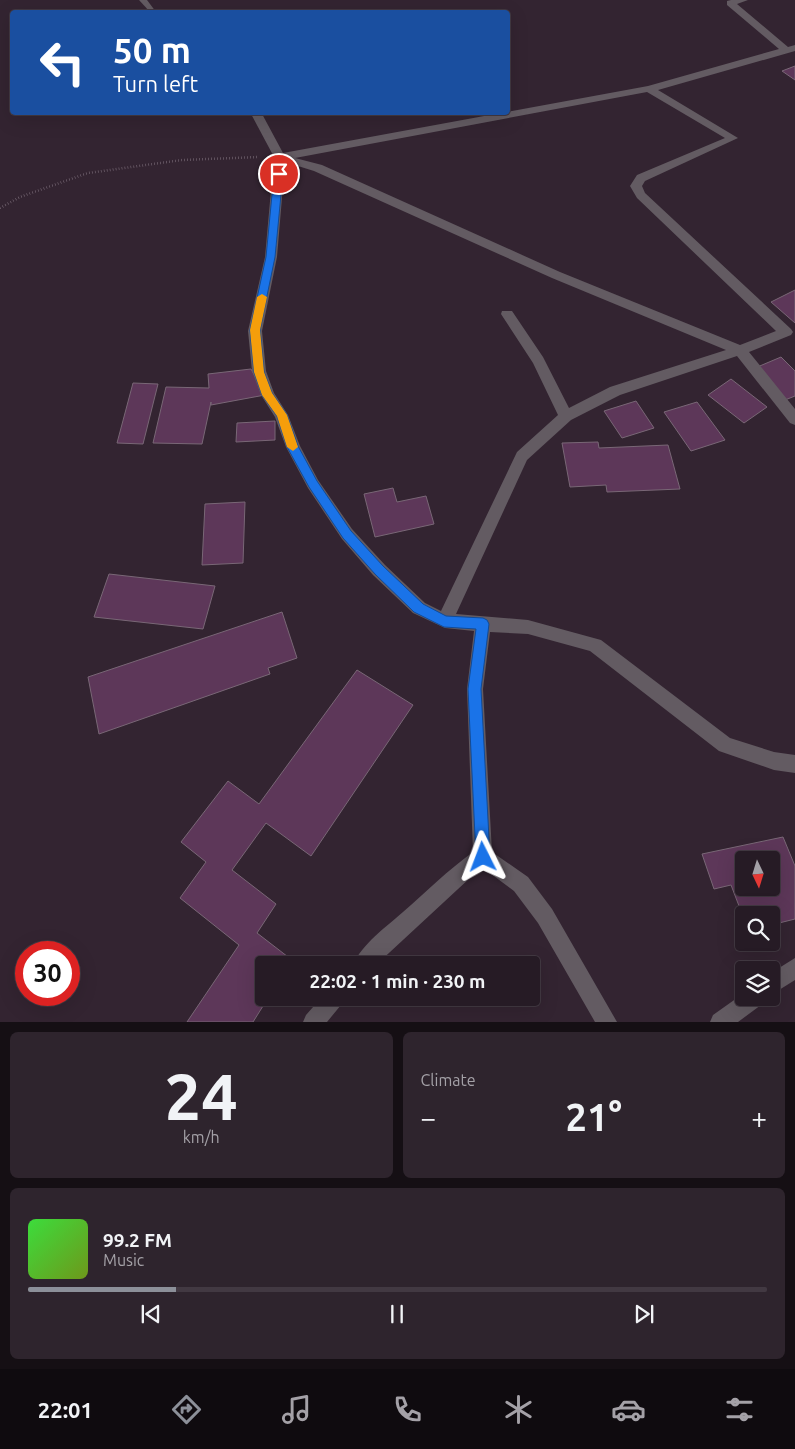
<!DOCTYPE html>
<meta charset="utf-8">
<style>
body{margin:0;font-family:Ubuntu,sans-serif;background:#2e242d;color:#f1f3f6;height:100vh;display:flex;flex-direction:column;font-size:19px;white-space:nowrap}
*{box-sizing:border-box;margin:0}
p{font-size:16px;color:#a4a1a7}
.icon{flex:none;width:28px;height:28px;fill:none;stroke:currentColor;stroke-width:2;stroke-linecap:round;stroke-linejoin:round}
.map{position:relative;height:1022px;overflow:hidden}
.sheet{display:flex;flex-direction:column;gap:10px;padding:10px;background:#150f14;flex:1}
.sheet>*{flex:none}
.banner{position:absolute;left:10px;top:10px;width:500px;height:105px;border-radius:5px;box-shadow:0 5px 20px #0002,0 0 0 1px #423942;background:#1a4fa0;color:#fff;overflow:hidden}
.needle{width:32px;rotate:176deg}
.buttons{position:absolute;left:735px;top:851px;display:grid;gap:10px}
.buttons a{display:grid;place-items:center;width:45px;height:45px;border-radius:5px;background:#261b25;box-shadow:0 5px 20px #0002,0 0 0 1px #423942;font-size:25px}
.speed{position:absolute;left:15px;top:941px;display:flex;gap:10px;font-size:25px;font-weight:700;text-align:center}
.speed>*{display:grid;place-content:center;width:65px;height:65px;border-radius:50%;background:#261b25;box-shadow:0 5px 20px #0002,0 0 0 1px #423942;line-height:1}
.speed .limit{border:8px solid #d22;background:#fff;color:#111}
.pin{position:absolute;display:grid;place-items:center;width:42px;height:42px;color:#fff;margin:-21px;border:2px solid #fff;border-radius:50%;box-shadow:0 1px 5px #0007}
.me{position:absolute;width:55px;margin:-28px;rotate:357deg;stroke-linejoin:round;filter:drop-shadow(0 0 4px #0008)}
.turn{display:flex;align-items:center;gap:18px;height:105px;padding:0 20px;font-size:22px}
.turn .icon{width:65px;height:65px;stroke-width:2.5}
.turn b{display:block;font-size:35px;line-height:42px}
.big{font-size:38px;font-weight:700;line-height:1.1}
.sheet .card{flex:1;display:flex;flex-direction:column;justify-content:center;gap:8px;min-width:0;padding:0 18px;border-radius:8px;background:#2e242d}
.sheet .dial{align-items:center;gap:0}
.dial b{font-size:65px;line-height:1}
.song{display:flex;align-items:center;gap:15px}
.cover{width:60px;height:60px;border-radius:8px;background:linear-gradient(135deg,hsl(120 70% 55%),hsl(80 70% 35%))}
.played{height:5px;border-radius:2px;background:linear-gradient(90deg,#8c9099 20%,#423942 20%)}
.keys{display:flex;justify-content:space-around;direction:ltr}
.heat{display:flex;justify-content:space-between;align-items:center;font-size:28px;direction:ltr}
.sheet .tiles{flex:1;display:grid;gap:10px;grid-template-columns:1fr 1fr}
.card:last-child{grid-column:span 2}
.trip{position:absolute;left:255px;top:956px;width:285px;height:50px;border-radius:5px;background:#261b25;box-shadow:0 5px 20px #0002,0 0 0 1px #423942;font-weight:700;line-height:50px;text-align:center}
.dock{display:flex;height:80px;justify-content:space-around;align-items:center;background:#0f0b0f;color:#a4a1a7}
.dock .icon{width:35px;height:35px}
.dock .on{color:#8c9099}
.dock b{font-size:22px;color:#f1f3f6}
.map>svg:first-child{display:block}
.building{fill:#5d3759;stroke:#796776;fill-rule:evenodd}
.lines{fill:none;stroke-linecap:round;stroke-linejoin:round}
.path{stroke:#8c7e8a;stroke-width:2.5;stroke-dasharray:0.5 2.5;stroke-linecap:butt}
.service{fill:#635b62;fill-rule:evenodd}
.minor{fill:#635b62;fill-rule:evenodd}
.route{fill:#1a73e8;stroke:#114b97}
.slow{fill:#f59e0b}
</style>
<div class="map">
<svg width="795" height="1022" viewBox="0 0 795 1022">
<rect width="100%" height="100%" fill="#332431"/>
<path class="building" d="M795,66V80L782,71Z
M795,290V323L771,302Z
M781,357L795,371V396L785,400L755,368Z
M251,369L265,395L211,405V402L202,444L153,443L166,387L209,388L208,374Z
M731,379L767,407L744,423L708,395Z
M133,383L158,384L143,444L117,443Z
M636,401L654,428L622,438L604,411Z
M697,402L725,440L691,451L664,412Z
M275,421V440L236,442L237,423Z
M598,442L599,448L668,445L680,489L607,492L606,485L570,487L562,443Z
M393,488L397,502L426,496L434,524L375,537L364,494Z
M245,502L243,563L202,565L205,504Z
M109,574L215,586L203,629L94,617Z
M282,612L297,658L268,668L270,674L99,734L88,677Z
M357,670L413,705L311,856L266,823L232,870L276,904L257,933L292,960L289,965H264V998H268L253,1022H187L239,945L180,898L206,862L181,842L228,781L259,804Z
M783,837L795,866V919L771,925V915H744V919L731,885L714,889L702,854ZM744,860H771V888H744Z"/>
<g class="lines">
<path class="path" d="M0,208L20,197L88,173L182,160L259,157"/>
<path class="service" d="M139,0H147L156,12H150Z"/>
<path class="minor" d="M731,0H748L737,4L788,47L795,45V51L658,90L738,138L645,181L642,186L645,193L791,329L793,332L791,335L749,352L795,409V425L790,423L737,356L620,395L571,420L527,460L456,614L528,620L601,640L730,738L774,752L795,755V773L774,770L719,751L590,651L528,634L490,632L483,689L492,852L528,877L552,909L617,1022H595L538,923L514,891L483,868L471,877L376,965H353C362,944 386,927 403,912C426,892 448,870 473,852L467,689L474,631L445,628L413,613L373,575L342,539L308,488L286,447L275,417L261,395L252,371L248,331L265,257L274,157L250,112H261L283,153L648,86L779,49L727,5V1ZM647,92L725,138L637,175L630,186L637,198L776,331L740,345L560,272L322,165L295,158ZM285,162L314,171L552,278L726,350L610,387L569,408L543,357L512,311H502L501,314L533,363L558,415L517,452L441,611L425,603L385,565L352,529L318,480L300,446L288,415L274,393L266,371L262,331L277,257Z
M795,958V980L771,995V973Z
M744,993V998H764L761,1005L738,1022H710L713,1015Z
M321,998H344L341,1005L327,1022H303L306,1015Z"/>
</g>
<path class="route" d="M279,171L283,174L275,257L260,330L264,372L272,393L287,415L298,446L317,481L351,531L383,566L423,604L446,616L483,618L487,620L489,624L481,689L490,857L488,862L483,864L478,862L476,857L468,689L476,629L444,627L414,612L375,574L343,538L309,487L287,447L277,416L262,395L254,372L250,330L266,257L274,174Z"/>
<path class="slow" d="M262,294L267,297L260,330L264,372L272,393L287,415L298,447L293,451L287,447L277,416L262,395L254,372L250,330L257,297Z"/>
</svg>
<div class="buttons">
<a><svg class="needle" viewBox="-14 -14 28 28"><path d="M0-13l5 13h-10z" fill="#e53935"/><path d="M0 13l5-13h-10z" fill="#a4a1a7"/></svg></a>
<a><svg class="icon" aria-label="search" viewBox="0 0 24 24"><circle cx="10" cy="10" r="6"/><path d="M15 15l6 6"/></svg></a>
<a><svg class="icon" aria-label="layers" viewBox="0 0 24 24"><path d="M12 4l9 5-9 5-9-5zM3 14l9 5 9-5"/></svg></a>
</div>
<div class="speed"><div class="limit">30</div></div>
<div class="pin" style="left:279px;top:174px;background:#d93025"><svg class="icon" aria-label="arrive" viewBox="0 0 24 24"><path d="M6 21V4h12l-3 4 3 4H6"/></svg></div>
<svg class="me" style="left:483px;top:857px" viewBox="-20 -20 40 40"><path d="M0-17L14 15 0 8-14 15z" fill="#1a73e8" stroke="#fff" stroke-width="4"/></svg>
<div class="trip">22:02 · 1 min · 230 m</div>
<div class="banner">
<div class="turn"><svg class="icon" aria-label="left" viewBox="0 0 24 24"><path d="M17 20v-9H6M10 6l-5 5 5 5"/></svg><div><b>50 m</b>Turn left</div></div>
</div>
</div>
<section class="sheet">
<div class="tiles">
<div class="card dial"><b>24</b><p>km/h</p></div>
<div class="card"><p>Climate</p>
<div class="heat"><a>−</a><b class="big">21°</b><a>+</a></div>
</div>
<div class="card">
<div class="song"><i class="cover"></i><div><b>99.2 FM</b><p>Music</p></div></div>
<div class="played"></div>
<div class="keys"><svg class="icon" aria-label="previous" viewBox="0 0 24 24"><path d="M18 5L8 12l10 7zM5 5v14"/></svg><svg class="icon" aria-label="pause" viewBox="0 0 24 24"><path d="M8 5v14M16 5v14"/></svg><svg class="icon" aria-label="next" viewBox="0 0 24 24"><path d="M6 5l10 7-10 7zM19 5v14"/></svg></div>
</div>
</div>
</section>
<nav class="dock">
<b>22:01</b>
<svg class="icon on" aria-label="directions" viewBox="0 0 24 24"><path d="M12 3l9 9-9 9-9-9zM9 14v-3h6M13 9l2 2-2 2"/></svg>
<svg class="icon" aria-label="music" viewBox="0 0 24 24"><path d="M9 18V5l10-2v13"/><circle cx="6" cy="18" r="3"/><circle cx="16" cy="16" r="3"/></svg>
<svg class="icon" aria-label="phone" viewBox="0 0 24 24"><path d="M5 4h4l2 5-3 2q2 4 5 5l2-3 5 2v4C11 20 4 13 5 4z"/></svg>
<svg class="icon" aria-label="climate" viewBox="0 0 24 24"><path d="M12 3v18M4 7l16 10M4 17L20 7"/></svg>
<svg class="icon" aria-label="car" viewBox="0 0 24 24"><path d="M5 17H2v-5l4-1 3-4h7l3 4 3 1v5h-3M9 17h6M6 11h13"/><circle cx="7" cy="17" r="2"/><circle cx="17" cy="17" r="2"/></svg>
<svg class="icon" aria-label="filters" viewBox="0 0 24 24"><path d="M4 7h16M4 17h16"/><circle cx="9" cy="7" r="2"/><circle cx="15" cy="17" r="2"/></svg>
</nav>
